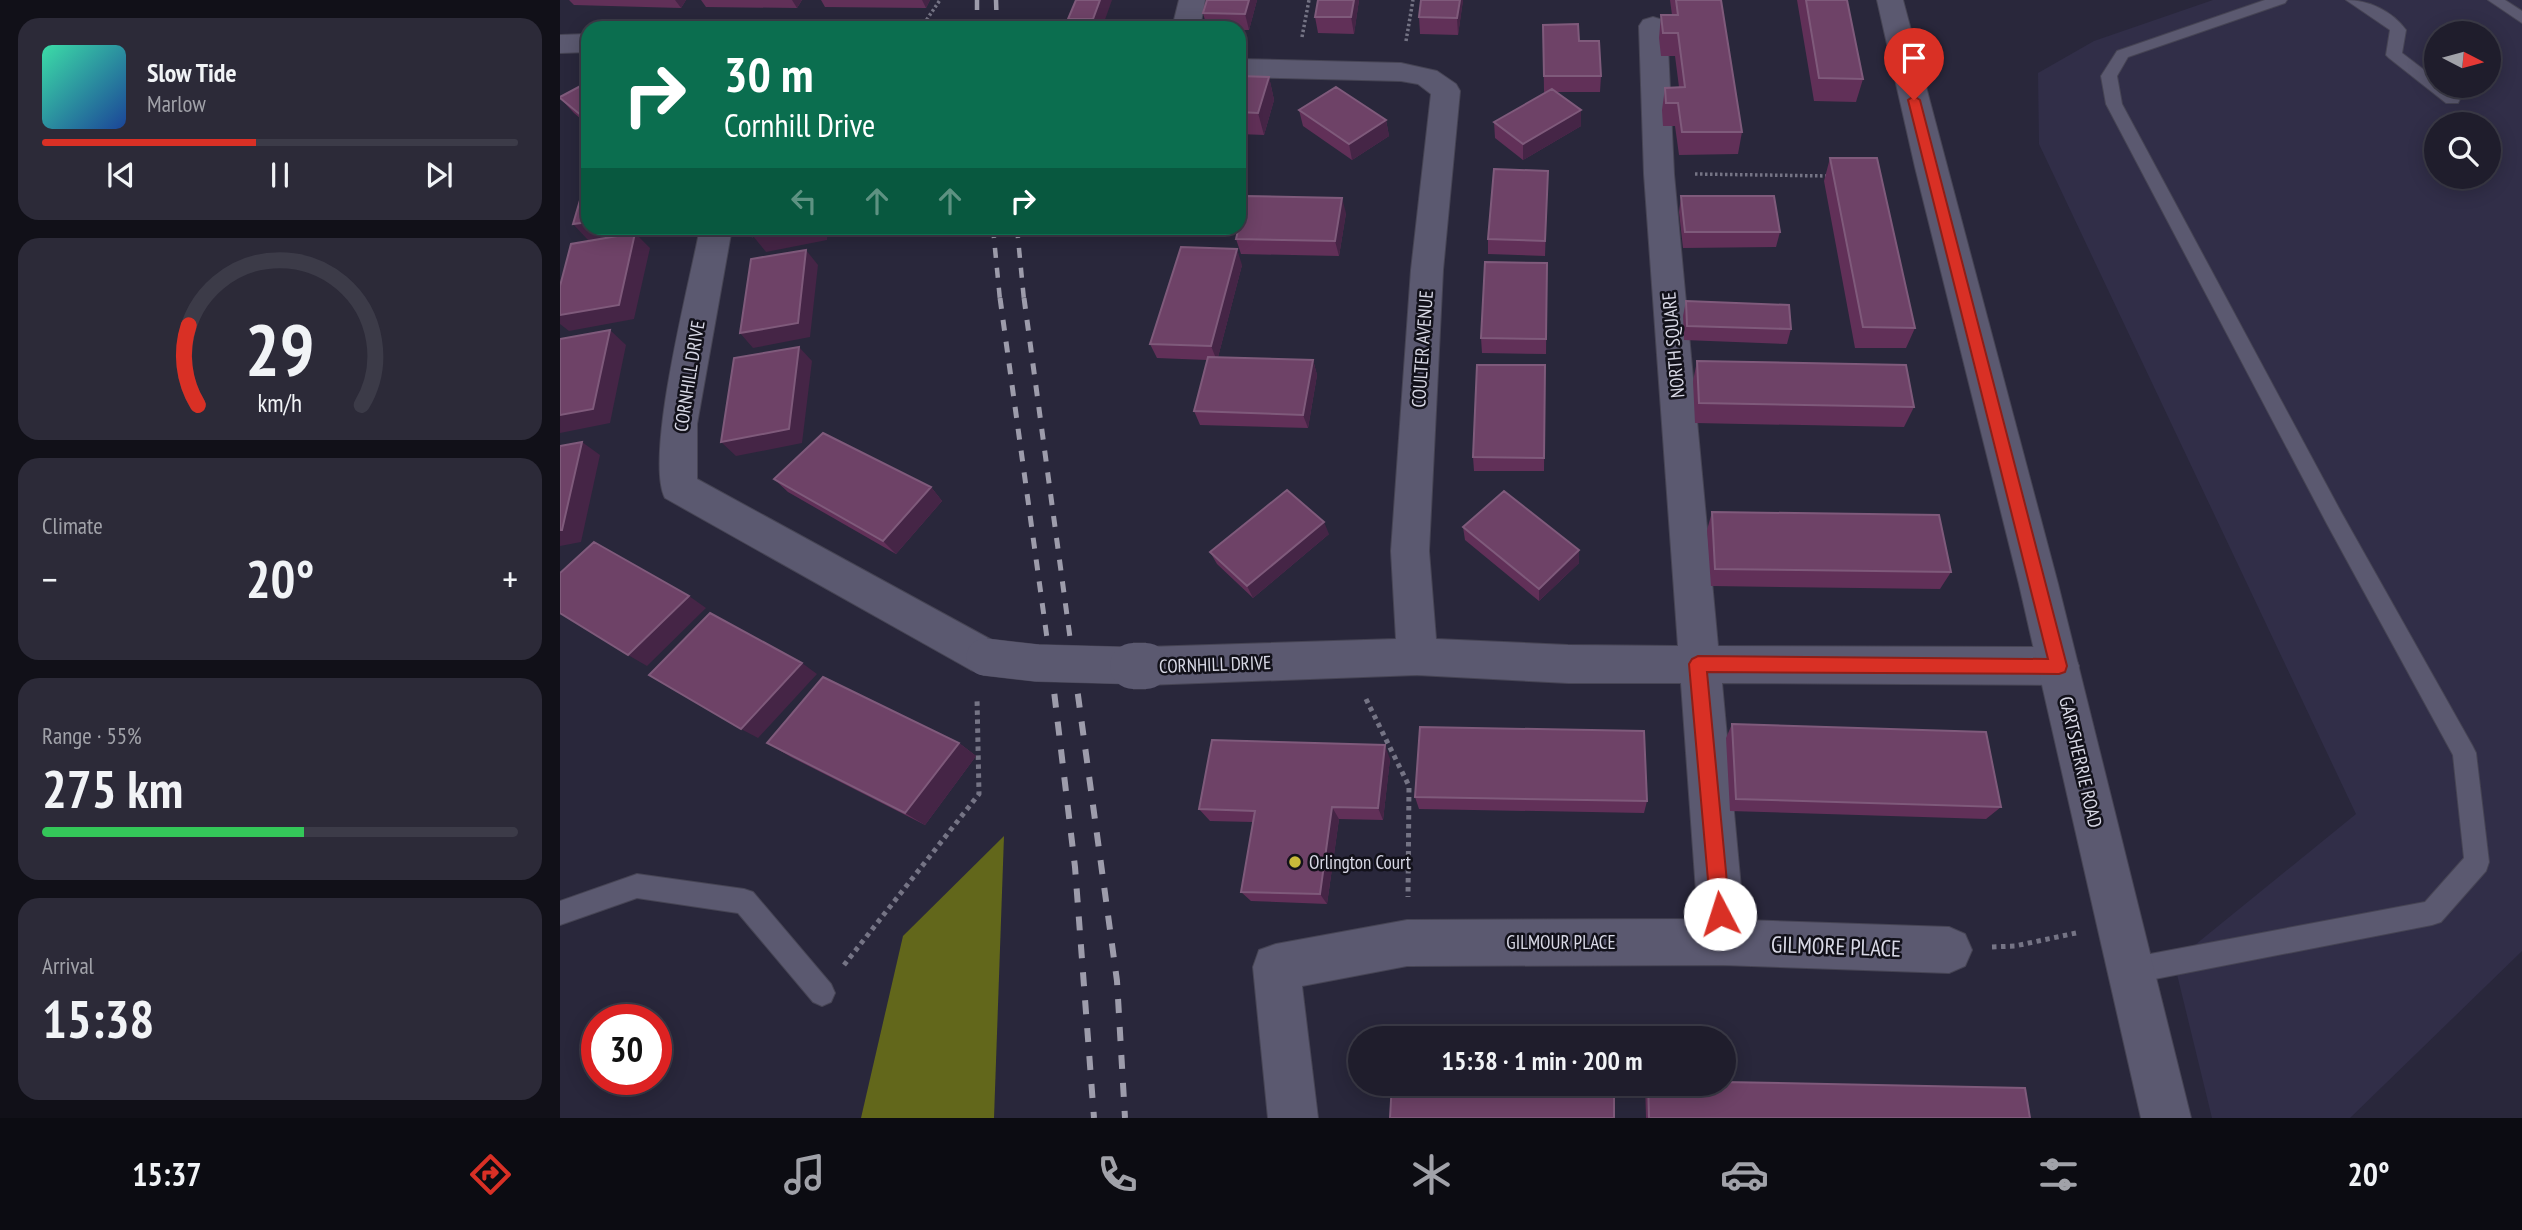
<!DOCTYPE html>
<meta charset="utf-8">
<style>
body{margin:0;font-family:"PT Sans Narrow",sans-serif;background:#2c2a38;color:#f1f3f6;height:100vh;display:flex;flex-direction:column;font-size:26px;white-space:nowrap}
*{box-sizing:border-box;margin:0}
p{font-size:23px;color:#a1a2a9}
.icon{flex:none;width:38px;height:38px;fill:none;stroke:currentColor;stroke-width:2;stroke-linecap:round;stroke-linejoin:round}
.map{position:relative;flex:1;overflow:hidden}
.panel{display:flex;flex-direction:column;gap:18px;padding:18px;background:#111018;width:560px}
.panel>*{flex:none}
.top-card{position:absolute;left:21px;top:21px;width:665px;height:214px;border-radius:21px;box-shadow:0 4px 18px #0003,0 0 0 2px #3c3b48;background:#0b6e4f;color:#fff;overflow:hidden}
.needle{width:46px;rotate:96deg}
.fabs{position:absolute;left:1864px;top:21px;display:grid;gap:14px}
.fabs a{display:grid;place-items:center;width:77px;height:77px;border-radius:50%;background:#1f1d2c;box-shadow:0 4px 18px #0003,0 0 0 2px #3c3b48;font-size:35px}
.speed{position:absolute;left:21px;top:1004px;display:flex;gap:14px;font-size:35px;font-weight:700;text-align:center}
.speed>*{display:grid;place-content:center;width:91px;height:91px;border-radius:50%;background:#1f1d2c;box-shadow:0 4px 18px #0003,0 0 0 2px #3c3b48;line-height:1}
.speed .limit{border:10px solid #d22;background:#fff;color:#111}
.pin{position:absolute;display:grid;place-items:center;width:60px;height:60px;color:#fff;margin:-72px -30px;border-radius:50% 50% 50% 0;rotate:-45deg;box-shadow:0 0 7px #0007}
.pin .icon{rotate:45deg}
.me{position:absolute;width:77px;margin:-38px;rotate:355deg;stroke-linejoin:round;filter:drop-shadow(0 0 5px #0008)}
.turn{display:flex;align-items:center;gap:24px;height:147px;padding:0 28px;font-size:32px}
.turn .icon{width:91px;height:91px;stroke-width:2.5}
.turn b{display:block;font-size:49px;line-height:60px}
.lanes{display:flex;align-items:center;height:66px;padding:0 28px;background:#0003;justify-content:center;gap:35px;direction:ltr}
.lanes .off{opacity:.35}
.big{font-size:52px;font-weight:700;line-height:1.1}
.panel .tile{flex:1;display:flex;flex-direction:column;justify-content:center;gap:10px;min-width:0;padding:0 24px;border-radius:21px;background:#2c2a38}
.panel .dial{align-items:center;gap:0}
.dial svg{height:182px;overflow:visible;fill:none;stroke:#3c3b48;stroke-width:7;stroke-linecap:round;text-anchor:middle}
.dial text{fill:#f1f3f6;stroke:none}
.song{display:flex;align-items:center;gap:21px}
.cover{width:84px;height:84px;border-radius:10px;background:linear-gradient(135deg,hsl(160 70% 55%),hsl(220 70% 35%))}
.played{height:7px;border-radius:4px;background:linear-gradient(90deg,#d93025 45%,#3c3b48 45%)}
.keys{display:flex;justify-content:space-around;direction:ltr}
.heat{display:flex;justify-content:space-between;align-items:center;font-size:38px;direction:ltr}
.charge{height:10px;border-radius:5px;background:linear-gradient(90deg,#34c759 55%,#3c3b48 0)}
.trip{position:absolute;left:788px;top:1026px;width:388px;height:70px;border-radius:35px;background:#1f1d2c;box-shadow:0 4px 18px #0003,0 0 0 2px #3c3b48;font-weight:700;line-height:70px;text-align:center}
.tab-bar{display:flex;height:112px;justify-content:space-around;align-items:center;background:#0c0c12;color:#a1a2a9}
.tab-bar .icon{width:49px;height:49px}
.tab-bar .on{color:#d93025}
.tab-bar b{font-size:32px;color:#f1f3f6}
main{display:flex;flex:1;min-height:0}
.map>svg:first-child{display:block}
.built{fill:#312e48;fill-rule:evenodd}
.forest{fill:#62671b}
.lines{fill:none;stroke-linecap:round;stroke-linejoin:round}
.lane-casing{stroke:#464454;stroke-width:2}
.street-casing{stroke:#464454;stroke-width:2}
.secondary-casing{stroke:#464454;stroke-width:2}
.path-far1{stroke:#757485;stroke-width:3.5;stroke-dasharray:2.5 2.5;stroke-linecap:butt}
.path{stroke:#757485;stroke-width:5;stroke-dasharray:4.5 4.5;stroke-linecap:butt}
.lane{fill:#5b5970;fill-rule:evenodd}
.street{fill:#5b5970;fill-rule:evenodd}
.secondary{fill:#5b5970;fill-rule:evenodd}
.rail-far2{stroke:#9d9cab;stroke-width:4.5;stroke-dasharray:10 10;stroke-linecap:butt}
.rail-far1{stroke:#9d9cab;stroke-width:5;stroke-dasharray:11 11;stroke-linecap:butt}
.rail{stroke:#9d9cab;stroke-width:6;stroke-dasharray:14 14;stroke-linecap:butt}
.street-bridge-far1-casing{stroke:#464454;stroke-width:38;stroke-linecap:butt}
.street-bridge-casing{stroke:#464454;stroke-width:47;stroke-linecap:butt}
.street-bridge-far1{stroke:#5b5970;stroke-width:37}
.street-bridge{stroke:#5b5970;stroke-width:46}
.wall{fill:#613058}
.shaded-wall{fill:#452546}
.building{fill:#6e4267;stroke:#7f5a7b;stroke-width:2}
.route{fill:#d93025;stroke:#8d1f18;stroke-width:2}
.poi-dot{fill:#c9ba3a;stroke:#12111a;stroke-width:2.5}
.labels{text-anchor:middle;dominant-baseline:central;stroke-width:5;stroke-linejoin:round;paint-order:stroke}
.street-label{font-size:19px;fill:#d9d9e6;stroke:#12111a}
.poi-label{font-size:19px;fill:#d9d9e6;stroke:#12111a;text-anchor:start}
.near-street-label{font-size:23px;fill:#d9d9e6;stroke:#12111a}
</style>
<main>
<section class="panel">
<div class="tile">
<div class="song"><i class="cover"></i><div><b>Slow Tide</b><p>Marlow</p></div></div>
<div class="played"></div>
<div class="keys"><svg class="icon" aria-label="previous" viewBox="0 0 24 24"><path d="M18 5L8 12l10 7zM5 5v14"/></svg><svg class="icon" aria-label="pause" viewBox="0 0 24 24"><path d="M8 5v14M16 5v14"/></svg><svg class="icon" aria-label="next" viewBox="0 0 24 24"><path d="M6 5l10 7-10 7zM19 5v14"/></svg></div>
</div>
<div class="tile dial"><svg viewBox="0 0 100 80">
<path d="M14 69A42 42 0 1 1 86 69"/>
<path d="M14 69A42 42 0 0 1 10 34" stroke="#d93025"/>
<text x="50" y="56" font-size="32" font-weight="700">29</text>
<text x="50" y="72" font-size="11">km/h</text>
</svg></div>
<div class="tile"><p>Climate</p>
<div class="heat"><a>−</a><b class="big">20°</b><a>+</a></div>
</div>
<div class="tile"><p>Range · 55%</p><b class="big">275 km</b><div class="charge"></div></div>
<div class="tile"><p>Arrival</p><b class="big">15:38</b></div>
</section>
<div class="map">
<svg width="1962" height="1118" viewBox="0 0 1962 1118">
<rect width="100%" height="100%" fill="#29273b"/>
<path class="built" d="M1653,0H1962V951L1790,1118H1652L1614,962L1796,814L1479,144L1478,73L1534,41ZM1876,33H1928V86H1876ZM1876,124H1928V177H1876Z"/>
<path class="forest" d="M444,836L434,1118H301L343,936Z"/>
<g class="lines">
<defs>
<path id="lane" d="M1705,0H1727L1725,3L1568,57L1557,76L1562,104L1781,512L1912,745L1916,753L1929,862L1926,871L1881,922L1872,925L1569,984L1560,980L1556,971L1560,962L1569,958L1865,902L1904,858L1893,755L1767,524L1546,104L1541,76L1557,51Z
M1786,0C1809,0 1832,11 1846,30L1842,53L1876,79V86C1886,86 1894,90 1900,99L1898,103H1886L1829,58L1826,55L1830,30Z
M1928,0H1945L1962,11V23Z
M77,874L184,889L193,892L271,984L275,993L271,1002L262,1006L253,1002L178,913L77,898L0,925V901Z"/>
<path id="street" d="M619,0H645L640,28H612Z
M1093,17L1103,20L1107,26L1114,174L1158,646L1499,647L1513,653L1519,666L1513,679L1499,685L1162,683L1184,920L1389,927L1405,934L1412,950L1405,966L1389,973L1163,965L847,966L742,986L758,1118H708L693,967L699,950L716,944L847,920L1138,919L1121,683H1008L857,675L586,685L572,679L566,666L572,653L586,647L836,639L831,551L851,270L871,94L858,84L841,81L679,77V59L841,63L877,71L896,84L900,91L883,270L869,551L876,639L1008,645L1118,646L1084,174L1079,26L1083,20Z
M28,34V52L0,53V35Z
M140,228H172L137,424V479L439,644L445,657L439,670L425,675L411,670L105,498C84,457 130,281 140,228Z"/>
<path id="secondary" d="M1317,0H1343L1498,584L1631,1118H1581L1459,584L1355,167Z"/>
</defs>
<use href="#lane" class="lane-casing"/>
<use href="#street" class="street-casing"/>
<use href="#secondary" class="secondary-casing"/>
<path class="path-far1" d="M361,28L380,0
M742,37L749,0
M846,41L853,0
M1135,174L1270,176"/>
<path class="path" d="M806,699L849,786L848,897
M1432,947L1455,946L1516,933
M284,965L419,794L417,698"/>
<use href="#lane" class="lane"/>
<use href="#street" class="street"/>
<use href="#secondary" class="secondary"/>
<path class="rail-far2" d="M417,0V28
M436,0L437,28
M433,228L440,300
M457,228L464,300"/>
<path class="rail-far1" d="M440,298L491,667
M464,298L514,667"/>
<path class="rail" d="M491,666L515,867L534,1118
M514,666L557,981L565,1118"/>
<defs>
<path id="street-bridge-far1" d="M425,657L477,663L586,666"/>
<path id="street-bridge" d="M573,666H586"/>
</defs>
<use href="#street-bridge-far1" class="street-bridge-far1-casing"/>
<use href="#street-bridge" class="street-bridge-casing"/>
<use href="#street-bridge-far1" class="street-bridge-far1"/>
<use href="#street-bridge" class="street-bridge"/>
</g>
<path class="wall" d="M9,0H126L121,8L14,5Z
M141,0H242L237,8L146,7Z
M261,0H370L366,8L265,7Z
M516,0L542,28H512L508,19Z
M647,0H697L689,30H679V28H647L643,13Z
M799,0L794,34L758,33L755,17Z
M861,0H903L898,35L860,34L859,17Z
M1110,0H1161L1182,132L1178,154L1119,155L1115,126H1103L1102,110L1105,88L1119,87L1115,56H1101L1099,38L1101,15H1112Z
M1237,0H1287L1303,79L1296,102L1254,101Z
M983,25L1019,41L1041,76L1040,92H997L1021,126L963,160L935,138L934,122L986,92H984Z
M679,76L709,77L714,100L704,135L679,134Z
M28,82V125L14,113L0,98Z
M739,110L826,120L829,136L792,160L743,126Z
M1270,158L1355,328L1346,348H1295L1264,181Z
M988,171L985,256L928,254V239Z
M1121,196L1220,232L1216,247L1123,248L1119,212Z
M786,213L779,256L681,254L676,239Z
M987,263L986,354L922,353L921,338Z
M682,265L658,357L753,360L757,375L748,428L640,425L634,411L647,360L597,358L590,344Z
M1126,301L1231,329L1227,344L1124,340L1123,316Z
M1137,361L1354,407L1344,427L1135,423L1133,381Z
M985,365L984,471H914L913,457Z
M214,479L371,487L382,501L336,554L228,492Z
M1152,512L1391,572L1380,589L1151,586L1147,530Z
M903,527L1019,550V563L979,601L905,540Z
M769,534L693,598L657,564L650,552Z
M1172,724L1441,807L1426,819L1170,811L1166,738Z
M207,743H399L416,756L365,825L231,757Z
M830,759L823,820L779,819L767,904L691,901L681,892L693,822L650,821L639,809Z
M855,797L1087,801L1084,813L859,809Z
M1085,1083H1164L1470,1118H1086Z"/>
<path class="shaded-wall" d="M115,0H126L121,8Z
M232,0H242L237,8Z
M362,0H370L366,8Z
M540,0H552L542,28H536L533,19Z
M689,0H697L689,30L685,14Z
M794,0H799L794,34L791,17Z
M900,0H903L898,35L897,18Z
M709,77L714,100L704,135L698,113Z
M1021,110V126L963,160V144Z
M826,120L829,136L792,160L789,144Z
M782,198L786,213L779,256L775,241Z
M28,222V228H89L88,231L28,240L13,224Z
M239,228H268L267,240L206,252L193,236Z
M75,233L90,248L74,319L9,331L0,324V315Z
M677,249L682,265L657,361L651,346Z
M246,250L258,265L250,337L193,348L180,333Z
M50,330L66,345L50,423L0,433V415Z
M239,347L252,361L242,443L176,456L161,442Z
M753,360L757,375L748,428L743,415Z
M22,442L40,455L21,542L0,546V530Z
M371,487L382,501L336,554L323,541Z
M764,522L769,534L693,598L687,586Z
M1019,550V563L979,601V589Z
M129,596L146,608L87,666L68,655Z
M242,663L257,674L198,738L181,729Z
M399,743L416,756L365,825L345,813Z
M825,745L830,759L823,820L818,808Z
M772,807L779,819L767,904L760,894Z"/>
<path class="building" d="M516,0H540L533,19H508Z
M647,0H689L685,14L643,13Z
M758,0H794L791,17H755Z
M861,0H900L897,18L859,17Z
M1116,0H1161L1182,132H1122L1118,103H1106L1105,88L1125,87L1118,33H1103L1101,15H1118Z
M1246,0H1287L1303,79L1259,78Z
M1018,24L1019,41H1039L1041,76H984L983,25Z
M679,76L709,77L698,113L679,112Z
M28,82V121L0,98V97Z
M776,87L826,120L789,144L739,110Z
M992,89L1021,110L963,144L934,122Z
M1270,158H1317L1355,328L1303,327Z
M934,169L988,171L985,241L928,239Z
M28,173V222L13,224Z
M686,196L782,198L775,241L676,239Z
M1121,196H1214L1220,232H1125Z
M194,228H239L193,236Z
M75,233L59,305L0,315V286L11,244Z
M621,247L677,249L651,346L590,344Z
M246,250L238,323L180,333L191,259Z
M925,262L987,263L986,339L921,338Z
M1126,301L1229,305L1231,329L1127,326Z
M50,330L33,409L0,415V339Z
M239,347L229,429L161,442L174,358Z
M648,357L753,360L743,415L634,411Z
M1137,361L1346,365L1354,407L1139,403Z
M917,365H985L984,458L913,457Z
M263,433L371,487L323,541L214,479Z
M22,442L2,530H0V446Z
M727,490L764,522L687,586L650,552Z
M944,491L1019,550L979,589L903,527Z
M1152,512L1379,515L1391,572L1155,569Z
M34,542L129,596L68,655L0,613V573Z
M150,613L242,663L181,729L89,675Z
M263,677L399,743L345,813L207,743Z
M1172,724L1426,732L1441,807L1176,799Z
M860,727L1084,731L1087,801L855,797Z
M652,740L825,745L818,808L772,807L760,894L681,892L695,811L639,809Z
M1164,1082L1465,1088L1470,1118H1089L1088,1083H1164Z
M832,1083H1054V1118H830Z"/>
<path class="route" d="M1354,96L1360,100L1507,666L1505,672L1499,674L1147,672L1170,914L1167,921L1160,923L1153,921L1151,914L1129,664L1132,659L1138,656L1488,659L1348,100Z"/>
<circle class="poi-dot" cx="735" cy="862" r="7"/>
<g class="labels">
<g class="street-label">
<text transform="translate(1113 345) rotate(-95)">NORTH SQUARE</text>
<text transform="translate(862 349) rotate(-86)">COULTER AVENUE</text>
<text transform="translate(129 376) rotate(-81)">CORNHILL DRIVE</text>
<text transform="translate(655 664) rotate(-2)">CORNHILL DRIVE</text>
<text transform="translate(1521 762) rotate(77)">GARTSHERRIE ROAD</text>
<text x="1001" y="942">GILMOUR PLACE</text>
</g>
<g class="poi-label">
<text x="749" y="862">Orlington Court</text>
</g>
<g class="near-street-label">
<text transform="translate(1276 946) rotate(2)">GILMORE PLACE</text>
</g>
</g>
</svg>
<div class="fabs">
<a><svg class="needle" viewBox="-14 -14 28 28"><path d="M0-13l5 13h-10z" fill="#e53935"/><path d="M0 13l5-13h-10z" fill="#a1a2a9"/></svg></a>
<a><svg class="icon" aria-label="search" viewBox="0 0 24 24"><circle cx="10" cy="10" r="6"/><path d="M15 15l6 6"/></svg></a>
</div>
<div class="speed"><div class="limit">30</div></div>
<div class="pin" style="left:1354px;top:100px;background:#d93025"><svg class="icon" aria-label="arrive" viewBox="0 0 24 24"><path d="M6 21V4h12l-3 4 3 4H6"/></svg></div>
<svg class="me" style="left:1160px;top:914px" viewBox="-20 -20 40 40"><circle r="19" fill="#fff"/><path d="M0-13L10 11 0 6-10 11z" fill="#d93025"/></svg>
<div class="trip">15:38 · 1 min · 200 m</div>
<div class="top-card">
<div class="turn"><svg class="icon" aria-label="right" viewBox="0 0 24 24"><path d="M7 20v-9h11M14 6l5 5-5 5"/></svg><div><b>30 m</b>Cornhill Drive</div></div>
<div class="lanes"><svg class="icon off" aria-label="left" viewBox="0 0 24 24"><path d="M17 20v-9H6M10 6l-5 5 5 5"/></svg><svg class="icon off" aria-label="ahead" viewBox="0 0 24 24"><path d="M12 20V5M6 11l6-6 6 6"/></svg><svg class="icon off" aria-label="ahead" viewBox="0 0 24 24"><path d="M12 20V5M6 11l6-6 6 6"/></svg><svg class="icon" aria-label="right" viewBox="0 0 24 24"><path d="M7 20v-9h11M14 6l5 5-5 5"/></svg></div>
</div>
</div>
</main>
<nav class="tab-bar">
<b>15:37</b>
<svg class="icon on" aria-label="directions" viewBox="0 0 24 24"><path d="M12 3l9 9-9 9-9-9zM9 14v-3h6M13 9l2 2-2 2"/></svg>
<svg class="icon" aria-label="music" viewBox="0 0 24 24"><path d="M9 18V5l10-2v13"/><circle cx="6" cy="18" r="3"/><circle cx="16" cy="16" r="3"/></svg>
<svg class="icon" aria-label="phone" viewBox="0 0 24 24"><path d="M5 4h4l2 5-3 2q2 4 5 5l2-3 5 2v4C11 20 4 13 5 4z"/></svg>
<svg class="icon" aria-label="climate" viewBox="0 0 24 24"><path d="M12 3v18M4 7l16 10M4 17L20 7"/></svg>
<svg class="icon" aria-label="car" viewBox="0 0 24 24"><path d="M5 17H2v-5l4-1 3-4h7l3 4 3 1v5h-3M9 17h6M6 11h13"/><circle cx="7" cy="17" r="2"/><circle cx="17" cy="17" r="2"/></svg>
<svg class="icon" aria-label="filters" viewBox="0 0 24 24"><path d="M4 7h16M4 17h16"/><circle cx="9" cy="7" r="2"/><circle cx="15" cy="17" r="2"/></svg>
<b>20°</b>
</nav>
